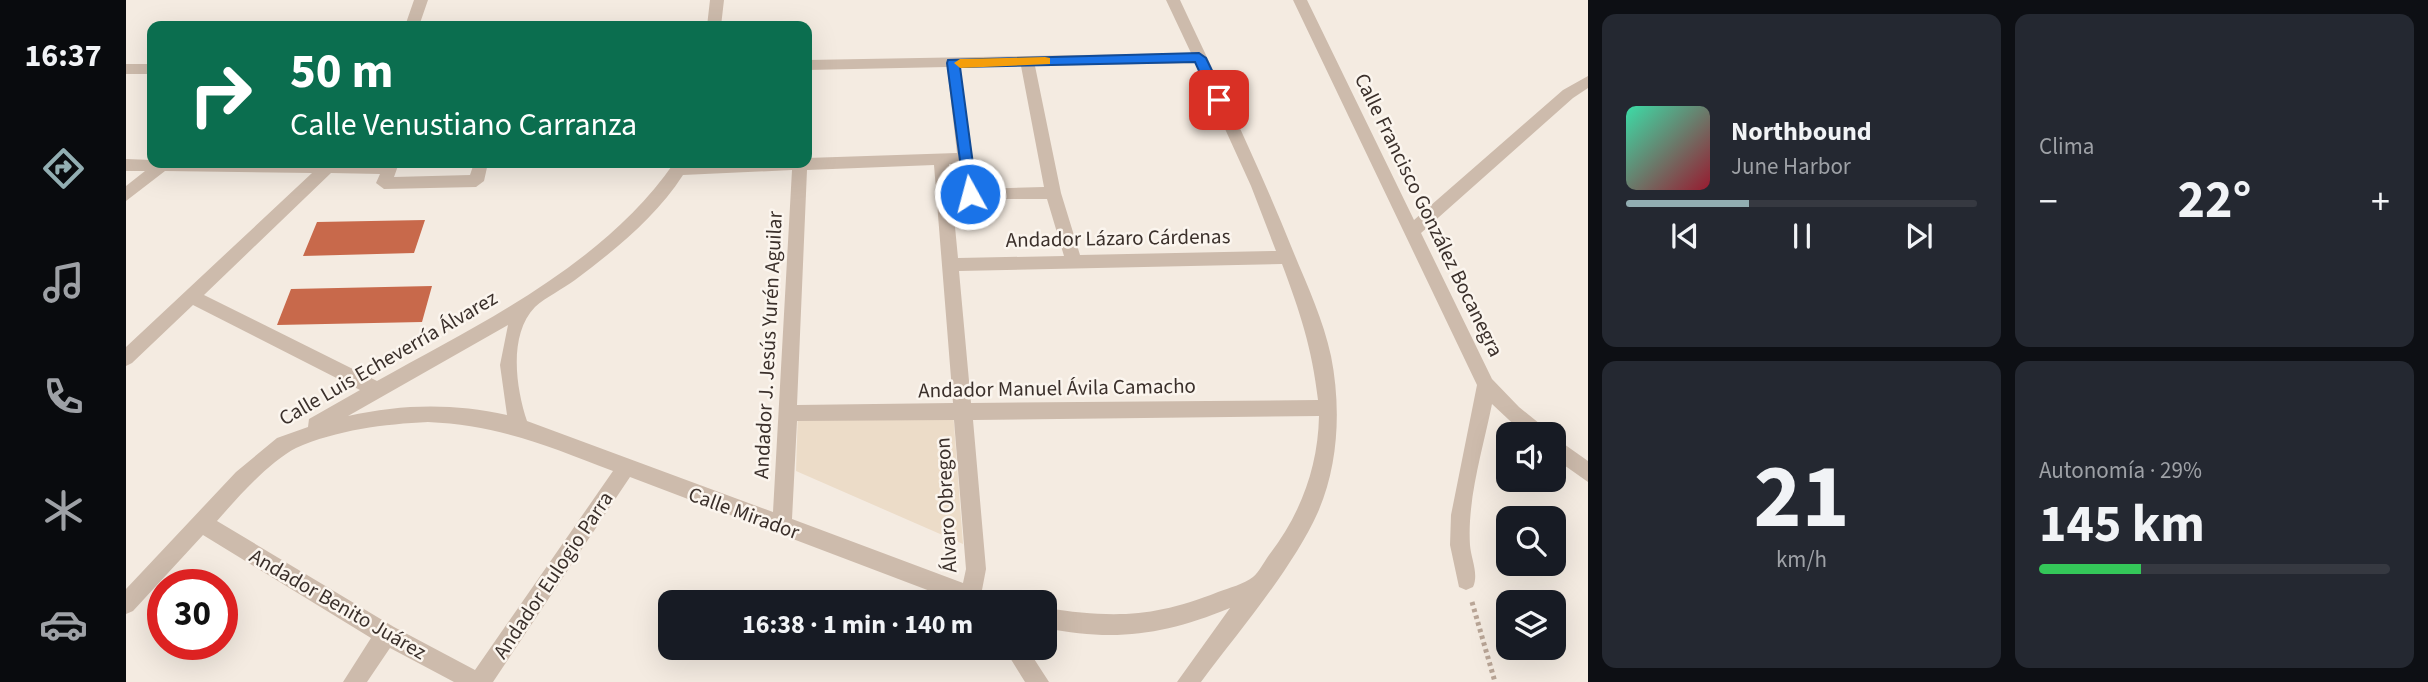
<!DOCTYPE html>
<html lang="es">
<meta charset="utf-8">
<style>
body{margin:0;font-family:"Source Sans 3",sans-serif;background:#242831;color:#f1f3f6;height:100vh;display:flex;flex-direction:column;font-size:26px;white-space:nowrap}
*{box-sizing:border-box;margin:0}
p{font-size:23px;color:#9ea1a6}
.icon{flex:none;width:38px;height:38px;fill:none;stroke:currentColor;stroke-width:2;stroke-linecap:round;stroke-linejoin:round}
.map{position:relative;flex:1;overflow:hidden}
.drawer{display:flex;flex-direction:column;gap:14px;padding:14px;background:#0d0f14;width:840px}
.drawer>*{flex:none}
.guide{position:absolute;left:21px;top:21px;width:665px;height:147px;border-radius:14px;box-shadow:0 7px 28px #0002;background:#0b6e4f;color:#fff;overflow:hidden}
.buttons{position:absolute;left:1370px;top:422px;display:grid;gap:14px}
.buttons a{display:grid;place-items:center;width:70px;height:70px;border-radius:14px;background:#171b24;box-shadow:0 7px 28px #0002;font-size:35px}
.speed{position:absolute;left:21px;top:569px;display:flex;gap:14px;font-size:35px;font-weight:700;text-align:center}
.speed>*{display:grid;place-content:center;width:91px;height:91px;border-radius:50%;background:#171b24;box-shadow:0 7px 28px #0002;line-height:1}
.speed .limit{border:10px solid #d22;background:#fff;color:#111}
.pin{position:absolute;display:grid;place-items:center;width:60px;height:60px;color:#fff;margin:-30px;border-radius:14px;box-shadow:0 4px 10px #0006}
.me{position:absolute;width:77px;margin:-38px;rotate:353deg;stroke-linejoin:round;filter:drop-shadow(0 0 5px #0008)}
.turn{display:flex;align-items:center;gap:24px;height:147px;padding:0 28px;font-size:32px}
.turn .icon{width:91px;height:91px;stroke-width:2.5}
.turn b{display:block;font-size:49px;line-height:60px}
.big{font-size:52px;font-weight:700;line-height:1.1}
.drawer .card{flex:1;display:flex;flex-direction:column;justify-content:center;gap:10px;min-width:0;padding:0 24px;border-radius:14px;background:#242831}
.drawer .dial{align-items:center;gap:0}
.dial b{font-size:91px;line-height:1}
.song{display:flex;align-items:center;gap:21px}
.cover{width:84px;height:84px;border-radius:10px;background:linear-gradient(135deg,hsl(160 70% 55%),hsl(350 70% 35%))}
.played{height:7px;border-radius:4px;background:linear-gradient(90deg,#92aeb2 35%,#363941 35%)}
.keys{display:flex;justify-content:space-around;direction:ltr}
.heat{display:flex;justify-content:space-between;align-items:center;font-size:38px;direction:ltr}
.charge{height:10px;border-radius:5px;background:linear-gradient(90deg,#34c759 29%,#363941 0)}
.drawer .tiles{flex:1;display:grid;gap:14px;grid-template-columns:repeat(2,1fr)}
.trip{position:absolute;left:532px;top:590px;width:399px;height:70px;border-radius:14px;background:#171b24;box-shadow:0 7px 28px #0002;font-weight:700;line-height:70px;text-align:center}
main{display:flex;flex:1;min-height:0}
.dock{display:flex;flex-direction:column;width:126px;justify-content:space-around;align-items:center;background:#090b0e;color:#9ea1a6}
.dock .icon{width:49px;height:49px}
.dock .current{color:#92aeb2}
.dock b{font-size:32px;color:#f1f3f6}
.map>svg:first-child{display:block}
.plaza{fill:#ecdcc8}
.building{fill:#c8694b}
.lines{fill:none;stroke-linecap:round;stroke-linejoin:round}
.path{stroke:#b9a596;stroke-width:5;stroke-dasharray:3.5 3.5;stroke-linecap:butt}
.minor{fill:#cdbbac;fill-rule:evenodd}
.route{fill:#1a73e8;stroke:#114b97;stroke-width:2}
.slow{fill:#f59e0b}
.labels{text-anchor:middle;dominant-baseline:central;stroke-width:5;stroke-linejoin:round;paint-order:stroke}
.street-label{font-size:21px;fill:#3b302b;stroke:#fbf5ee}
</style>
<main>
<nav class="dock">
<b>16:37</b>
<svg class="icon current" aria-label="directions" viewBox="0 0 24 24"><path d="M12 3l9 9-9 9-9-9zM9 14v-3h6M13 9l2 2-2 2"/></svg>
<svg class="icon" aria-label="music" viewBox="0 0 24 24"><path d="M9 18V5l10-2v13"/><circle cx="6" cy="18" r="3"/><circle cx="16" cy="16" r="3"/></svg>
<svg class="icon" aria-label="phone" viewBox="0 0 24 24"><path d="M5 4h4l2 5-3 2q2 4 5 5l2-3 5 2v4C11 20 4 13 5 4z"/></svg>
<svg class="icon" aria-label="climate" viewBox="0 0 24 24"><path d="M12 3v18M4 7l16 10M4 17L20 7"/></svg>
<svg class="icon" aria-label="car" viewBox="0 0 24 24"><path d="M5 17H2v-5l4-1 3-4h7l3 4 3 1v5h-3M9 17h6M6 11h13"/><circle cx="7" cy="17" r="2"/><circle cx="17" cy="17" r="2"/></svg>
</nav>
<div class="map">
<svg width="1462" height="682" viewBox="0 0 1462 682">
<rect width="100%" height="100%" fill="#f4ebe1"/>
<path class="plaza" d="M672,410L827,411L837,544L670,471Z"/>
<path class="building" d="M299,220L288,253L177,256L191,222Z
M306,286L296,322L151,325L165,289Z"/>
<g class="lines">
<path class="path" d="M1346,602L1369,682"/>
<path class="minor" d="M288,0H302L293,26H279Z
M584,0H598L595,26H581Z
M1040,0H1054C1093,83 1133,166 1167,251C1181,285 1197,319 1205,356C1215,406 1213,464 1192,512C1167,568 1113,631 1075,682H1051L1104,608C1038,635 989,642 919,628V608C987,618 1027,618 1092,592C1103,588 1118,584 1127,577C1133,572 1138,562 1143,555C1174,515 1192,468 1193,416L847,420L860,569L856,590L868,595L871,602H833L504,477L367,682H328L264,648L241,682H217L245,638L77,535L7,611L0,614V589L110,472L151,438L182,427L183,419L234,390L67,305L6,363L0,366V347L186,173L39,171L0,201V186L19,171H0V159L26,160V163H273L268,177L344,175L348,163H362L358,181L350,187L258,189L250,183L254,174L205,173L78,295L251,381C357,322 477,265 548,163H681V158L831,153L821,67L681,70V60L1065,53ZM1069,63L1125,186L1150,251L954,255L935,193L909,66ZM895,66L918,187L851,189L834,67ZM823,164H832L838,199H921L938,256L832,258ZM808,165L827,403L671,405L681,170ZM666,170L647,512L401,421C390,388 382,335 409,307C420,297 437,289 449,280C489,250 530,217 557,175ZM1156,264C1174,312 1186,348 1192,400L845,403L833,271ZM382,325L374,365L381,415C327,403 276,404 222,416ZM828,420L840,569L837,583L666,519L671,421ZM302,422C372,425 422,446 487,471L349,670L268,627L91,521C111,498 143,462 170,448C210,430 259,424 302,422Z
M1167,0H1181L1288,220L1437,90L1462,76V88L1447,98L1295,233L1366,379L1393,407L1419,428L1421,434H1398L1366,404C1357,449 1341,499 1344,545C1345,559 1353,574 1347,587L1340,590L1333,587L1324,545L1325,515L1351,385Z
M0,64H26V74H0Z
M1428,437L1462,461V482L1428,458Z
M878,648H901L923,682H899Z"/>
</g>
<path class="route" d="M1073,53L1080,58L1100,100L1098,104H1088L1069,62L834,67L851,194L849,198H839L821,63L822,60Z"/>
<path class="slow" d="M919,57L924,58V64L834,68L828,63L834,59Z"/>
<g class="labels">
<g class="street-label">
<text transform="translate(1303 215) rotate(64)">Calle Francisco González Bocanegra</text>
<text transform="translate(992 238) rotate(-1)">Andador Lázaro Cárdenas</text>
<text transform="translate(642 345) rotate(-87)">Andador J. Jesús Yurén Aguilar</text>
<text transform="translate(262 358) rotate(-30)">Calle Luis Echeverría Álvarez</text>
<text transform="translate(931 388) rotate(-1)">Andador Manuel Ávila Camacho</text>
<text transform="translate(820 505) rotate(-93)">Álvaro Obregon</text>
<text transform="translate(618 513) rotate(20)">Calle Mirador</text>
<text transform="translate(427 575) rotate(-56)">Andador Eulogio Parra</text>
<text transform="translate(212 604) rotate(30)">Andador Benito Juárez</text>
</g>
</g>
</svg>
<div class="buttons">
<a><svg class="icon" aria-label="sound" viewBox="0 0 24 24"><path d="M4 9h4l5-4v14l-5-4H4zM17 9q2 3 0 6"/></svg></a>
<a><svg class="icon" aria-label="search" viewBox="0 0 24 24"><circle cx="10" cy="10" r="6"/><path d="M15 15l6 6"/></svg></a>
<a><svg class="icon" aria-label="layers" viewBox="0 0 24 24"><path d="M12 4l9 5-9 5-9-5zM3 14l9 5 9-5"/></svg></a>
</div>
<div class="speed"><div class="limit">30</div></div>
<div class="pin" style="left:1093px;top:100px;background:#d93025"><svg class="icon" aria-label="arrive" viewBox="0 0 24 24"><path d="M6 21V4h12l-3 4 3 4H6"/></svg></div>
<svg class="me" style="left:844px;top:194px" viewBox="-20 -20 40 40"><circle r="17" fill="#1a73e8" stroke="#fff" stroke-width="3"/><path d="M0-11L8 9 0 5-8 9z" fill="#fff"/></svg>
<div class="trip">16:38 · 1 min · 140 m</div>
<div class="guide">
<div class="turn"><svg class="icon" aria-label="right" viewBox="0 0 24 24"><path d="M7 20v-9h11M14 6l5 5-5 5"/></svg><div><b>50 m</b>Calle Venustiano Carranza</div></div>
</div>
</div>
<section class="drawer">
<div class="tiles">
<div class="card">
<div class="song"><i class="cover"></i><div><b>Northbound</b><p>June Harbor</p></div></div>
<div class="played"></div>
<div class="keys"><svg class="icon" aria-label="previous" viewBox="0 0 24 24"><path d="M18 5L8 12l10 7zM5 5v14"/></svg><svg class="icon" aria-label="pause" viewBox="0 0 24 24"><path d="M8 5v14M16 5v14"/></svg><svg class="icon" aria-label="next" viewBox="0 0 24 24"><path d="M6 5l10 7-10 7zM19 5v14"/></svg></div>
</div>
<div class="card"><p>Clima</p>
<div class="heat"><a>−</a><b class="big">22°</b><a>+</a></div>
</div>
<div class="card dial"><b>21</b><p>km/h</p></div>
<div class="card"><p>Autonomía · 29%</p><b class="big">145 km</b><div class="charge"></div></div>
</div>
</section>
</main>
